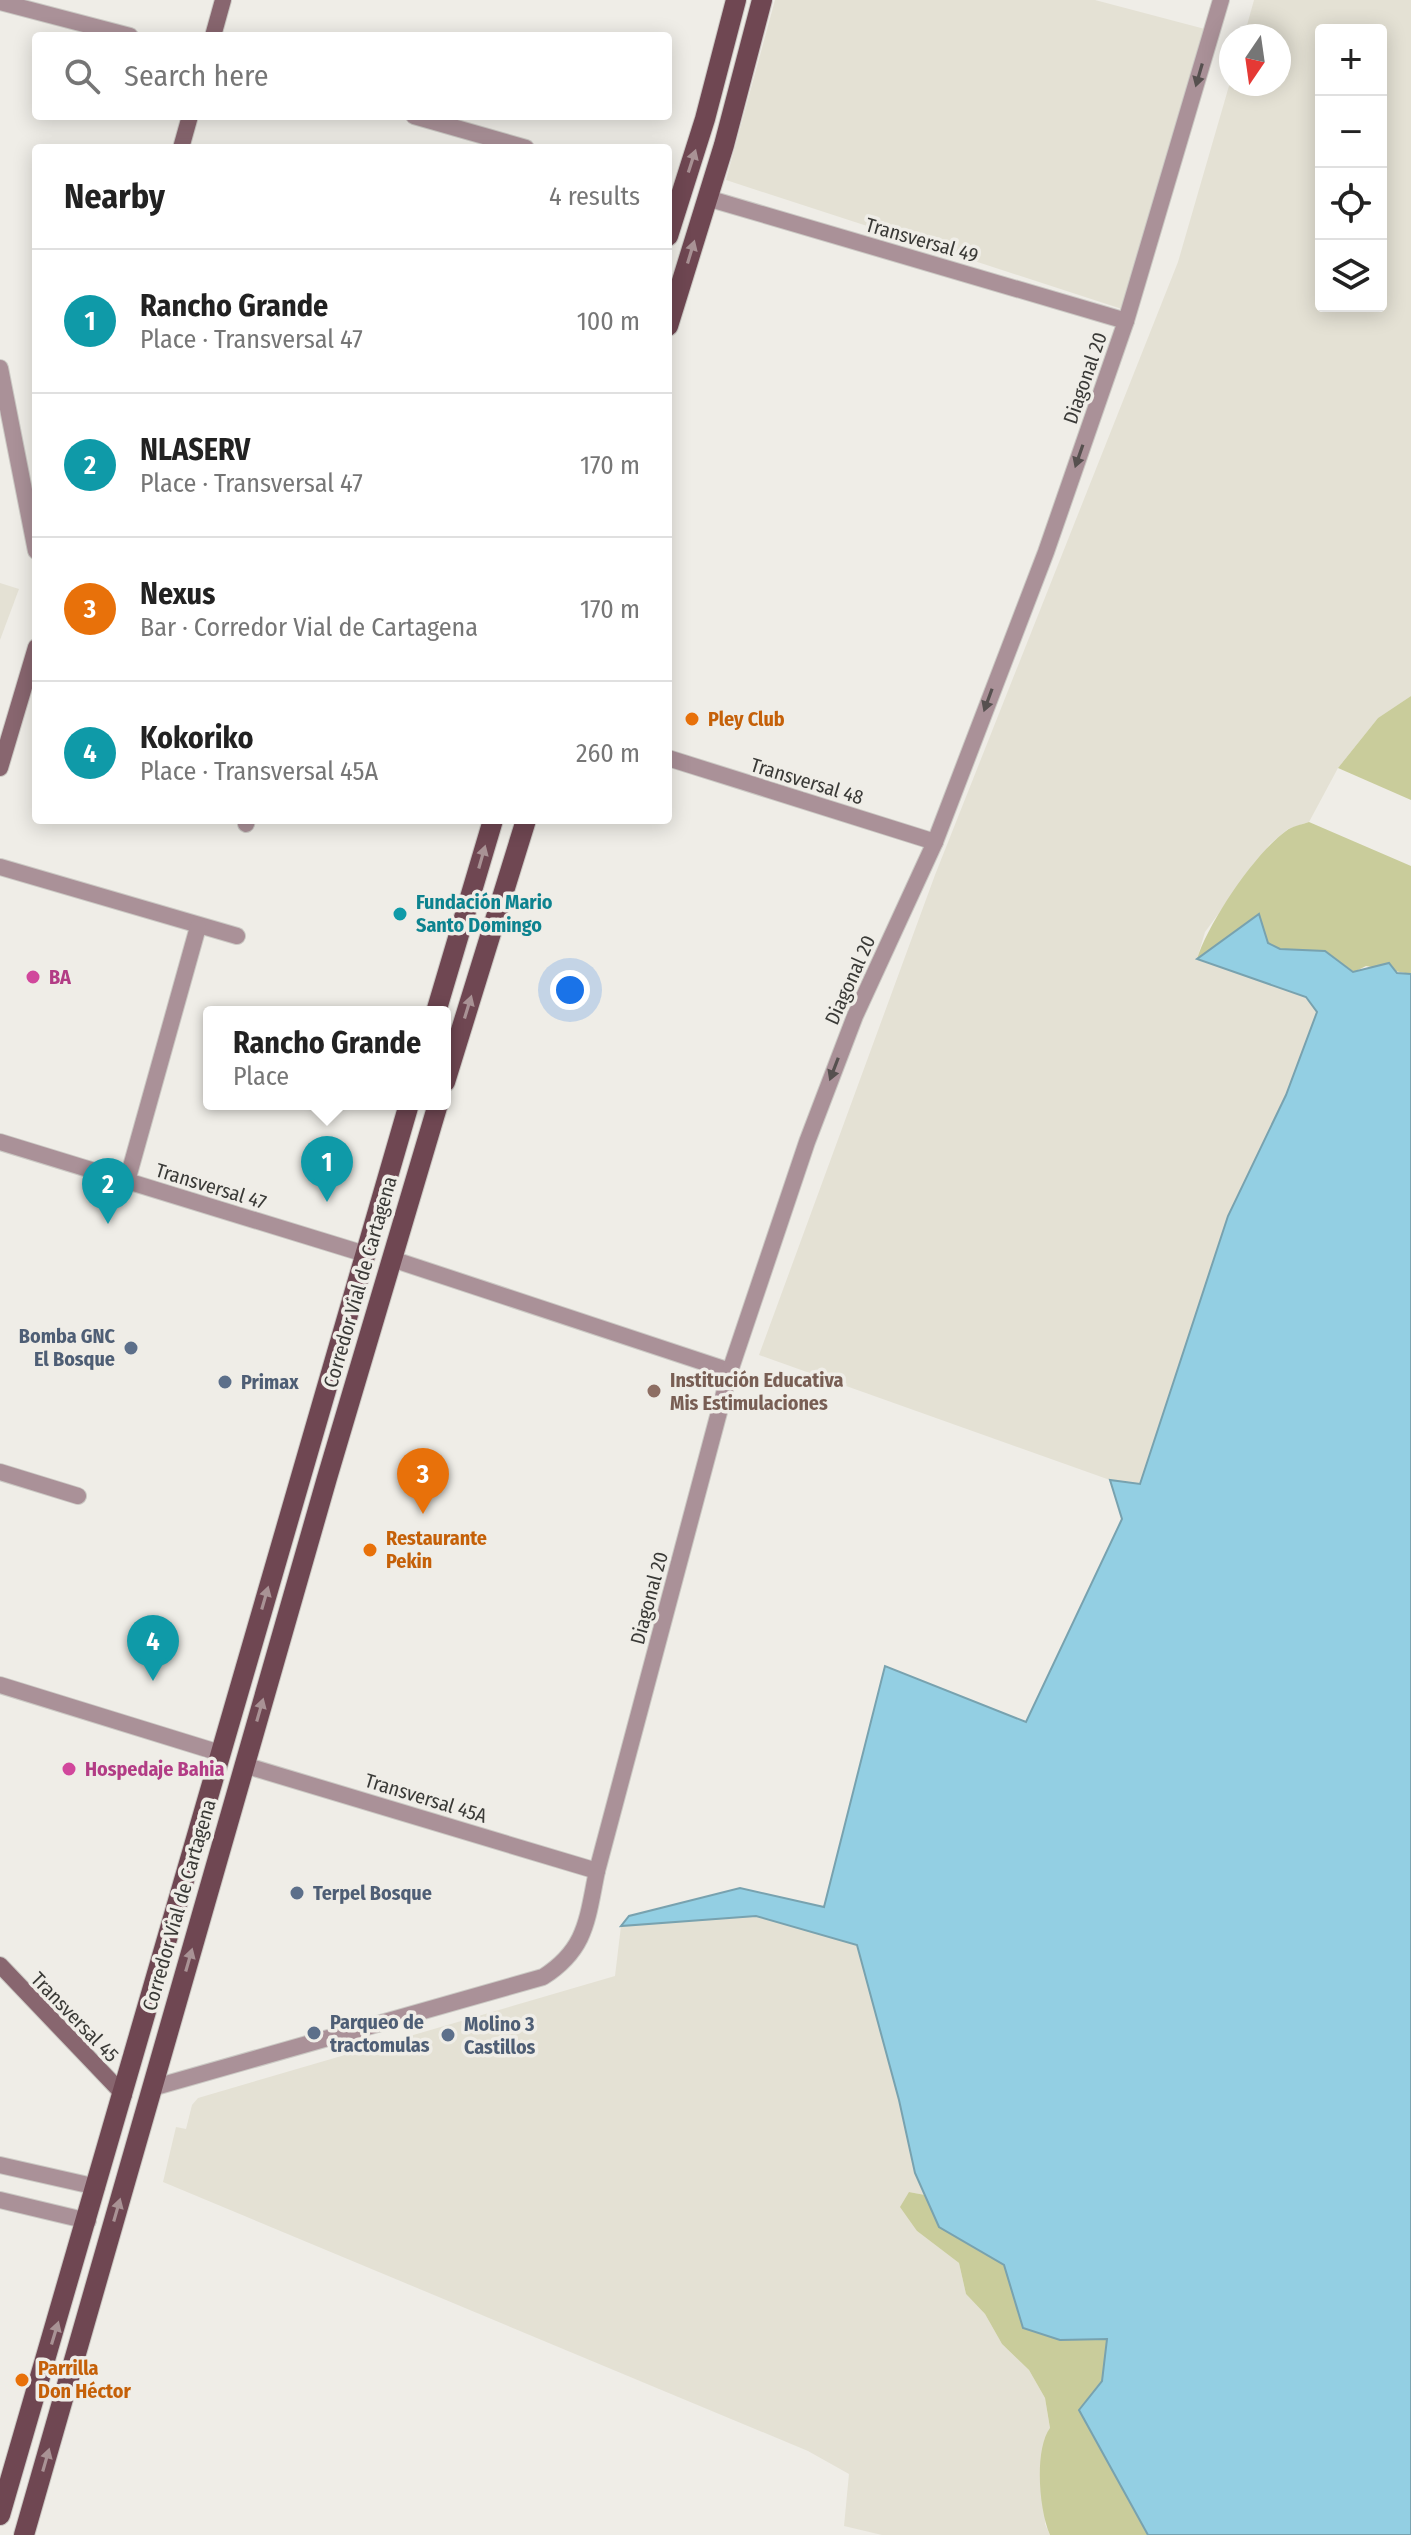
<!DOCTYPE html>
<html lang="en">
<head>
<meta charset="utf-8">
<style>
  :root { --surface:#fff; --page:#f2f2f2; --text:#222; --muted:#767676; --line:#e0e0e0; --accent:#1f5d74 }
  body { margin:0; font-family:"Fira Sans Condensed",sans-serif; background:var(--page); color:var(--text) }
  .controls { position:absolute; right:24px; top:24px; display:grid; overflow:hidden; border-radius:8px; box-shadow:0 4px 20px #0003 }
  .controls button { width:72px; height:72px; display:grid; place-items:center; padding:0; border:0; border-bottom:2px solid var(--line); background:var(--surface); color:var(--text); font:40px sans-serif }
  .compass { position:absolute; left:1219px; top:24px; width:72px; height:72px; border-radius:50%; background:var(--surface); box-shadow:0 4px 20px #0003; rotate:193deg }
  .you { position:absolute; left:570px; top:990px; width:28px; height:28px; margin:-20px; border:6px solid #fff; border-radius:50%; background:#1a73e8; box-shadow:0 0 0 12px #1a73e833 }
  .badge { display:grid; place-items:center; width:52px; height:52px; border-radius:50%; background:var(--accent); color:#fff; font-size:26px; font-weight:700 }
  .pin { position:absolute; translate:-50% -66px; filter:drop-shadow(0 2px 4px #0008) }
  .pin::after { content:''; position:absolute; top:42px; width:28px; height:24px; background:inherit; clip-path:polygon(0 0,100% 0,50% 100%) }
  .popup { position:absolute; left:203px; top:1006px; width:248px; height:104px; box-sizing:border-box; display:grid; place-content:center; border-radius:8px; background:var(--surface); filter:drop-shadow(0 2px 6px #0005); font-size:26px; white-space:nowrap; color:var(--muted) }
  .popup b { font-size:30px; color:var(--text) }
  .popup::after { content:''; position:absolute; left:50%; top:100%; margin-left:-16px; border:16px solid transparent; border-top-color:var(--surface) }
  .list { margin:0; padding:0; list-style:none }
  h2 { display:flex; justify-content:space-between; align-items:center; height:104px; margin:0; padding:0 32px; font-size:34px }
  h2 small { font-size:26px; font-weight:400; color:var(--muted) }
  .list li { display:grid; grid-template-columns:52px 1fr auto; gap:24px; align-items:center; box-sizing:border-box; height:144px; padding:0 32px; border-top:2px solid var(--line) }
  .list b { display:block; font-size:30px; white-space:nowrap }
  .list p { margin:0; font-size:26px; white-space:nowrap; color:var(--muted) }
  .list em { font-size:26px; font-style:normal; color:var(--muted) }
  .icon { flex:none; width:44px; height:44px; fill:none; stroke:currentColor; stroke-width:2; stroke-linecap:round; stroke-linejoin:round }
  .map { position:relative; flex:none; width:1411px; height:2535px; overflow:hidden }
  .search { position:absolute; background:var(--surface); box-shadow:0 4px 20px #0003; left:32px; top:32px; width:640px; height:88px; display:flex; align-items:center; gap:20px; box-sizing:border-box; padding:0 28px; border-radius:8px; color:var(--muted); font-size:30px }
  .panel { position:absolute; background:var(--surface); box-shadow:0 4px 20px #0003; left:32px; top:144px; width:640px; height:680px; border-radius:8px }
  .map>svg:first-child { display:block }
  .built { fill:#e4e1d4; fill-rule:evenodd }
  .green { fill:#c9cc9b }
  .water { fill:#93cfe3; stroke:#78a2af; stroke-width:2 }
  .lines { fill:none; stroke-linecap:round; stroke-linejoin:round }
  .street-casing { stroke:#cbc9c4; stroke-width:18 }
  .secondary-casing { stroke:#cbc9c4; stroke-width:18 }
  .primary-casing { stroke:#cbc9c4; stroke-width:22 }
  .street { stroke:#aa9198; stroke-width:16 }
  .secondary { stroke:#88666f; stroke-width:16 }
  .primary { stroke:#6f4752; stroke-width:20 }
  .oneway { fill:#56504f }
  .oneway2 { fill:#a99295 }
  .food-dot { fill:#e8710a; stroke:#efede7; stroke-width:3 }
  .culture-dot { fill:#0f9aa8; stroke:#efede7; stroke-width:3 }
  .hotel-dot { fill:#d1479c; stroke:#efede7; stroke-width:3 }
  .service-dot { fill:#5c6f8a; stroke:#efede7; stroke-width:3 }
  .education-dot { fill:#8d6e63; stroke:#efede7; stroke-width:3 }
  .labels { text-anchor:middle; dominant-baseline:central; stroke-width:7; stroke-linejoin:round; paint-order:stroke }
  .street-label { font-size:20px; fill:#3a3a37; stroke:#efede7 }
  .food-label { font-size:20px; font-weight:bold; fill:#c56008; stroke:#efede7; text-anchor:start }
  .culture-label { font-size:20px; font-weight:bold; fill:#0d838f; stroke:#efede7; text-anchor:start }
  .hotel-label { font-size:20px; font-weight:bold; fill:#b23c85; stroke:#efede7; text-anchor:start }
  .service-label { font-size:20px; font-weight:bold; fill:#4e5e75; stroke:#efede7; text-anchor:start }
  .education-label { font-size:20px; font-weight:bold; fill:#785e54; stroke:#efede7; text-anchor:start }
</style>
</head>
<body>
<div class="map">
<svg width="1411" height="2535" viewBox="0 0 1411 2535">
  <rect width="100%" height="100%" fill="#efede7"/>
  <g class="built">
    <path d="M775,0H1095L1220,33L1181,139L1125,310L726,180Z"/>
    <path d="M1254,0H1411V696L1378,718L1338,768L1309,822L1288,829L1270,844L1205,932L1197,959L1306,997L1318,1012L1286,1095L1228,1216L1140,1484L1110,1480L759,1355L935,875L1178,262L1231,79V84H1279V36H1244ZM1321,30H1381V306H1321Z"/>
    <path d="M0,583L19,589L0,640Z"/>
    <path d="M756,1916L857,1945L899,2100L915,2173L925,2195L909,2192L917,2231L959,2263L966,2294L985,2314L1002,2344L1029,2370L1045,2398L1050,2428L1045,2524L1050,2535H882L844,2526L849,2474L808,2451L163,2182L176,2127L186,2129L192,2105L198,2098L615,1976L621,1926Z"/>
  </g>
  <g class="green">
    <path d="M1411,696V800L1338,768L1378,718Z"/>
    <path d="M1309,822L1411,866V974L1366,966L1354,972L1325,951L1280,949L1268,943L1259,914L1197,959C1208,923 1255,853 1286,831C1292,826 1301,825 1309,822Z"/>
    <path d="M909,2192L925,2195L939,2227L1004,2265L1023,2328L1060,2340L1107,2338L1102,2381L1148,2535H1050C1039,2510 1034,2450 1050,2428L1045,2398L1029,2370L1002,2344L985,2314L966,2294L959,2263L917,2231L900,2207Z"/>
  </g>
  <path class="water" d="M1259,914L1268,943L1280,949L1325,951L1353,972L1389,963L1397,973L1411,974V2535H1148L1079,2410L1102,2381L1107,2339L1060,2340L1023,2328L1004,2265L939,2227L915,2173L899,2100L857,1945L756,1916L621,1926L629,1916L740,1888L824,1907L885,1666L1026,1722L1122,1519L1110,1480L1140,1484L1228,1216L1286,1095L1317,1012L1306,997L1197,959Z"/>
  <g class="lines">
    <g class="street-casing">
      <g id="street">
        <path d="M0,2L130,36"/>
        <path d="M414,116L526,148"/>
        <path d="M707,198L1126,321"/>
        <path d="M0,368L36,551"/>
        <path d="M668,758L935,842"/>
        <path d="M246,824L247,820"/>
        <path d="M0,867L237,936"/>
        <path d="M0,1142L365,1254"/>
        <path d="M127,1181L198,927"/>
        <path d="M392,1259L730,1371"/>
        <path d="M0,1472L78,1496"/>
        <path d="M0,1685L220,1753"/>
        <path d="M244,1765L597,1871"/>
        <path d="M152,2088L543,1977C587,1949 587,1919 597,1871L730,1371L807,1142L855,1016L935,842L1046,552L1126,321L1221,0"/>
        <path d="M0,2165L97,2187"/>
        <path d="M0,2200L88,2221"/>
      </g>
    </g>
    <g class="secondary-casing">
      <g id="secondary">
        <path d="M213,36L223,0"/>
        <path d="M181,148L190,116"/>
        <path d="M0,768L36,647"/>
        <path d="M0,1965L124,2095"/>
      </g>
    </g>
    <g class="primary-casing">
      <g id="primary">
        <path d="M668,236L705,119L736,0"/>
        <path d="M668,326L724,145L762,0"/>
        <path d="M436,1012L493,820"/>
        <path d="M445,1082L526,820"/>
        <path d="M0,2515L409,1104"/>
        <path d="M24,2535L327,1478L438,1104"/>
      </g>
    </g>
    <use href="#street" class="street"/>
    <use href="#secondary" class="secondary"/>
    <use href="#primary" class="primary"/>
  </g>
  <defs><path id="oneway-solid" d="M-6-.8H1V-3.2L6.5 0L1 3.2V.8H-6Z" transform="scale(2)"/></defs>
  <g class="oneway">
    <use href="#oneway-solid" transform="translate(1199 75) rotate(106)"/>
    <use href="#oneway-solid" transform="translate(1079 456) rotate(109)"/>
    <use href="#oneway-solid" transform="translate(988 700) rotate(110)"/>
    <use href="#oneway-solid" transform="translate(834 1069) rotate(111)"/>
  </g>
  <g class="oneway2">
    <use href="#oneway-solid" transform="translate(692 161) rotate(-72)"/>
    <use href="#oneway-solid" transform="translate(691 252) rotate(-73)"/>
    <use href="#oneway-solid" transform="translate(482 857) rotate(-74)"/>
    <use href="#oneway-solid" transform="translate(468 1007) rotate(-73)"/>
    <use href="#oneway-solid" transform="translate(265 1598) rotate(-74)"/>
    <use href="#oneway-solid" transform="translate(260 1710) rotate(-74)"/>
    <use href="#oneway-solid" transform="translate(189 1960) rotate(-74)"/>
    <use href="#oneway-solid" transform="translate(117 2210) rotate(-74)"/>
    <use href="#oneway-solid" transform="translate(55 2333) rotate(-73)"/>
    <use href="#oneway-solid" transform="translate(46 2460) rotate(-74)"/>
  </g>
  <g class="food-dot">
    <circle cx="692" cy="719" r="8"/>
    <circle cx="370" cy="1550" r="8"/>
    <circle cx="22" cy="2380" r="8"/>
  </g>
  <circle class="culture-dot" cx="400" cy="914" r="8"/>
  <g class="hotel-dot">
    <circle cx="33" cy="977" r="8"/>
    <circle cx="69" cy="1769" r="8"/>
  </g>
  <g class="service-dot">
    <circle cx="131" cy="1348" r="8"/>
    <circle cx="225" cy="1382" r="8"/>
    <circle cx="297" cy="1893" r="8"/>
    <circle cx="314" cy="2033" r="8"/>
    <circle cx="448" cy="2035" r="8"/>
  </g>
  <circle class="education-dot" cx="654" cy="1391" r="8"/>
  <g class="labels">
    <g class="street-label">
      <text transform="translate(922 240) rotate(16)">Transversal 49</text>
      <text transform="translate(1085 378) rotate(-71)">Diagonal 20</text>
      <text transform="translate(807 781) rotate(17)">Transversal 48</text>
      <text transform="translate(850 980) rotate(-66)">Diagonal 20</text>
      <text transform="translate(211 1186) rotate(17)">Transversal 47</text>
      <text transform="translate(360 1282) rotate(-74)">Corredor Vial de Cartagena</text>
      <text transform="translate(649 1598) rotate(-75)">Diagonal 20</text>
      <text transform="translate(426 1798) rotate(17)">Transversal 45A</text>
      <text transform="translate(179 1905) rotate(-74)">Corredor Vial de Cartagena</text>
      <text transform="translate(75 2017) rotate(46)">Transversal 45</text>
    </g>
    <g class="food-label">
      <text x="708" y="719">Pley Club</text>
      <text x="386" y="1538">Restaurante<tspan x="386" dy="23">Pekin</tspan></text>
      <text x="38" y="2368">Parrilla<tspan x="38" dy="23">Don Héctor</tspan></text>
    </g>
    <g class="culture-label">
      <text x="416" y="902">Fundación Mario<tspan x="416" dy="23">Santo Domingo</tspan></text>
    </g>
    <g class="hotel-label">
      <text x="49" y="977">BA</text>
      <text x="85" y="1769">Hospedaje Bahia</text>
    </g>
    <g class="service-label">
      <text x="115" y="1336" text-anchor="end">Bomba GNC<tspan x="115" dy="23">El Bosque</tspan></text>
      <text x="241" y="1382">Primax</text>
      <text x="313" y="1893">Terpel Bosque</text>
      <text x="330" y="2022">Parqueo de<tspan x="330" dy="23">tractomulas</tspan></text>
      <text x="464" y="2024">Molino 3<tspan x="464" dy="23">Castillos</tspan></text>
    </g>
    <g class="education-label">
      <text x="670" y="1380">Institución Educativa<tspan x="670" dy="23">Mis Estimulaciones</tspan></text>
    </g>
  </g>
</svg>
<div class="controls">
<button>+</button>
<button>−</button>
<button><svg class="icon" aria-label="locate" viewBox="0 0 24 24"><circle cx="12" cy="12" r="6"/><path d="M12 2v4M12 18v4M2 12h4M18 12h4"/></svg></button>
<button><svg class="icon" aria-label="layers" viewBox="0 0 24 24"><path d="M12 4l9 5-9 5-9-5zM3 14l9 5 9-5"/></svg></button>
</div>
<svg class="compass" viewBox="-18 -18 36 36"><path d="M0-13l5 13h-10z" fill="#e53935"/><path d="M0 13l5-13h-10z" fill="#767676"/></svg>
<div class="you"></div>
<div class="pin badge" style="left:327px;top:1202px;background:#0f9aa8">1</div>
<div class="popup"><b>Rancho Grande</b>Place</div>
<div class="pin badge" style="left:108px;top:1224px;background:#0f9aa8">2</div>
<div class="pin badge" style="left:423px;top:1514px;background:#e8710a">3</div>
<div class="pin badge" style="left:153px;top:1681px;background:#0f9aa8">4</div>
<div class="search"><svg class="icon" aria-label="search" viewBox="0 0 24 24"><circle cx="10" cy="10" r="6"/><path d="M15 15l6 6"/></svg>Search here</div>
<section class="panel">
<h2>Nearby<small>4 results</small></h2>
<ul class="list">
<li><span class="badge" style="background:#0f9aa8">1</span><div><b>Rancho Grande</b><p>Place · Transversal 47</p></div><em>100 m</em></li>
<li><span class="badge" style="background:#0f9aa8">2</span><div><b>NLASERV</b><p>Place · Transversal 47</p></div><em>170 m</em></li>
<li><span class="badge" style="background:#e8710a">3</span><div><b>Nexus</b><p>Bar · Corredor Vial de Cartagena</p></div><em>170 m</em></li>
<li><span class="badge" style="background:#0f9aa8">4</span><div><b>Kokoriko</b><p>Place · Transversal 45A</p></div><em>260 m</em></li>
</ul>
</section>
</div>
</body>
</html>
